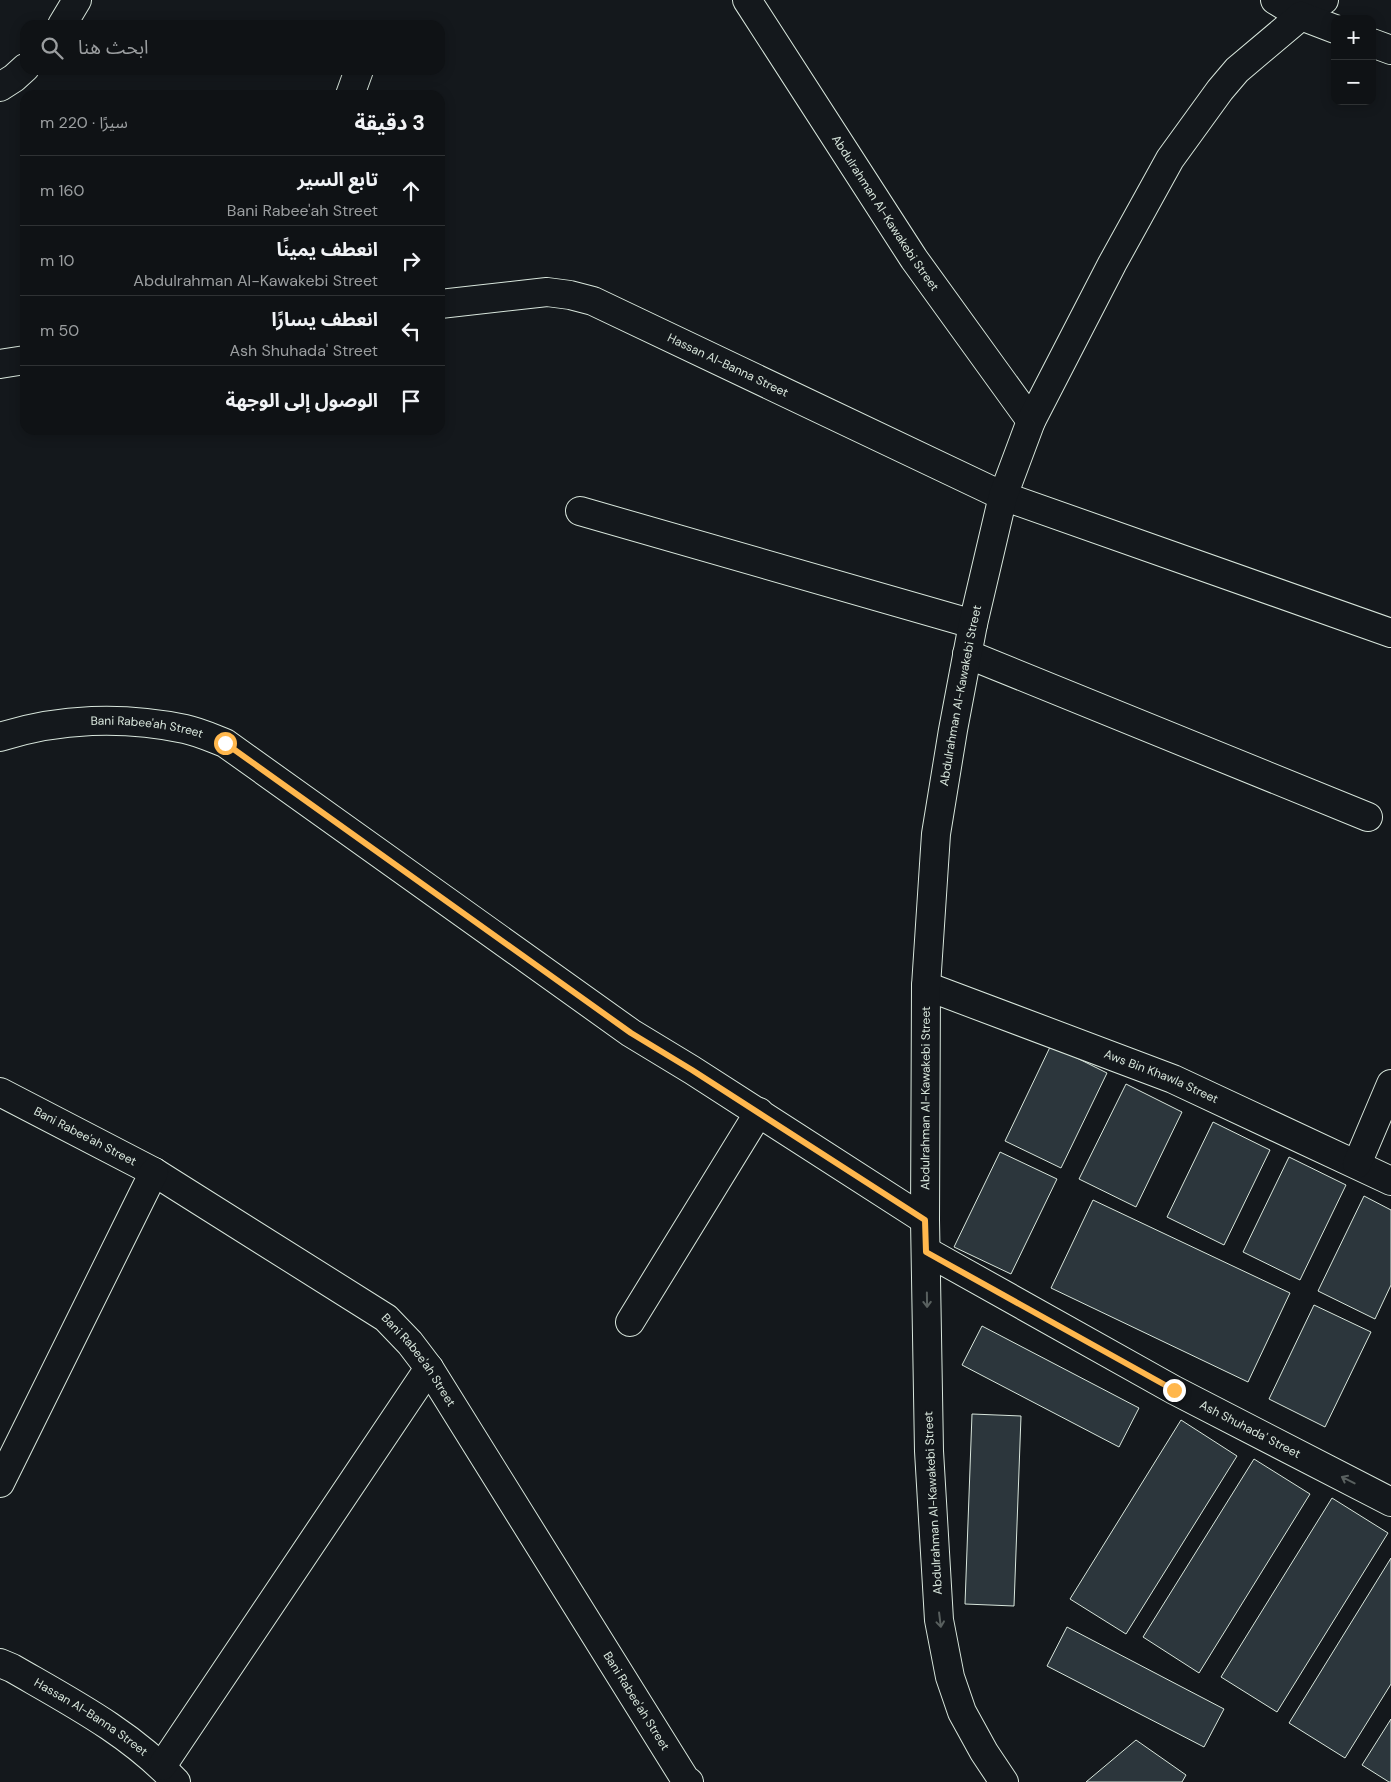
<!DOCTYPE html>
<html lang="ar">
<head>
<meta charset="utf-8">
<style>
  :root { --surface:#0f1215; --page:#1d2022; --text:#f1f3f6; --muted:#9b9ea0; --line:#2f3234 }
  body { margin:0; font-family:"DM Sans","Noto Sans Arabic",sans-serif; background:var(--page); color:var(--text); direction:rtl }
  .controls { position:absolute; right:15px; top:15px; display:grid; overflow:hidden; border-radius:10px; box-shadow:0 2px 12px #0003 }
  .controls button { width:45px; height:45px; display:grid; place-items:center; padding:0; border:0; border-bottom:1px solid var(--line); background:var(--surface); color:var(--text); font:25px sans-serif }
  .stop { position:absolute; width:15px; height:15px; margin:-11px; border:4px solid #ffb74d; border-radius:50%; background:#fff }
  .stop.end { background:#ffb74d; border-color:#fff; box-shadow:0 1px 5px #0008 }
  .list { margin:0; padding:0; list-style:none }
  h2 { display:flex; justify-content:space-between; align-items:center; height:65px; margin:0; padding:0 20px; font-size:21px }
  h2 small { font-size:16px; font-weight:400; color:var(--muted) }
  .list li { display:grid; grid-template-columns:32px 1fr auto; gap:15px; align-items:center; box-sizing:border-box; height:70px; padding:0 20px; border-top:1px solid var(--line) }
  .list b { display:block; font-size:19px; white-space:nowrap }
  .list p { margin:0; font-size:16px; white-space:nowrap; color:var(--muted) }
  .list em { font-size:16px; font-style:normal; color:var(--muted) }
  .icon { flex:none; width:28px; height:28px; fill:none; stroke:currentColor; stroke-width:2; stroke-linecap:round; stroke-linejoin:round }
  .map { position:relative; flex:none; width:1391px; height:1782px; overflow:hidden; direction:ltr }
  .search { position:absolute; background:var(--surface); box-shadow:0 2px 12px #0003; left:20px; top:20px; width:425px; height:55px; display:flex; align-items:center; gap:12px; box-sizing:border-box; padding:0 18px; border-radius:15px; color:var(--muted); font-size:19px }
  .panel { position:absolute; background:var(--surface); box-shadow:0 2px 12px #0003; left:20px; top:90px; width:425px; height:345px; border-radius:15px; direction:rtl }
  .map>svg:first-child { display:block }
  .building { fill:#2c363c; stroke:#d8e6dc }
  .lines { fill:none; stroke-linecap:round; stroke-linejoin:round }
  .street-casing { stroke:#d8e6dc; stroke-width:30 }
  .secondary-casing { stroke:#d8e6dc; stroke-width:30 }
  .street { stroke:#14181c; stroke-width:28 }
  .secondary { stroke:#14181c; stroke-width:28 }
  .oneway { stroke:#59605f }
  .route { stroke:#ffb74d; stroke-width:6 }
  .labels { text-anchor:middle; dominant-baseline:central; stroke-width:4; stroke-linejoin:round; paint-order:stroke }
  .street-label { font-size:12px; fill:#d8e6dc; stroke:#14181c }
</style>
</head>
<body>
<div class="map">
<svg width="1391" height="1782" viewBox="0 0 1391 1782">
  <rect width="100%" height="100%" fill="#14181c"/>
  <g class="building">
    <path d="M1051,1045L1107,1073L1061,1168L1005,1141Z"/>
    <path d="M1126,1084L1182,1112L1136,1207L1079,1179Z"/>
    <path d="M1213,1122L1270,1150L1224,1245L1167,1217Z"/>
    <path d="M1000,1152L1057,1179L1011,1274L954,1247Z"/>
    <path d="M1289,1157L1346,1185L1300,1280L1243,1252Z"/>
    <path d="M1364,1196L1391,1210V1285L1375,1319L1318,1291Z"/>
    <path d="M1093,1200L1290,1293L1248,1382L1051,1288Z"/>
    <path d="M1314,1305L1371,1332L1325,1427L1269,1399Z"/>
    <path d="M982,1326L1139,1408L1119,1447L962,1365Z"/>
    <path d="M972,1414L1021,1416L1014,1606L965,1604Z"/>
    <path d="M1181,1420L1237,1456L1126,1634L1070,1599Z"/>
    <path d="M1254,1459L1310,1494L1199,1673L1143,1637Z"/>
    <path d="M1332,1498L1388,1533L1277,1712L1221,1677Z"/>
    <path d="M1391,1558V1684L1345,1758L1289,1723Z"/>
    <path d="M1067,1627L1224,1709L1204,1747L1047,1666Z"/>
    <path d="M1391,1719V1782H1389L1362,1765Z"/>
    <path d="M1136,1740L1186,1775L1182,1782H1086Z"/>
  </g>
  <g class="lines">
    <g class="street-casing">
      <g id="street">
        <path id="s1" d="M747,0L914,259L1031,421"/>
        <path d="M1275,0L1301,16L1324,0"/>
        <path d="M62,25L77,0"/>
        <path d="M0,87L14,78L25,68"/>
        <path d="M350,95L359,70"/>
        <path id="s2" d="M440,304L547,292L570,295L593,301L1003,496L1391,633"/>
        <path d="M0,364L25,360"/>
        <path d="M580,511L973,624"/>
        <path d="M967,654L1368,817"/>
        <path id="s3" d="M0,737C59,718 124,716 185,729C199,732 212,738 225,743L631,1033L692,1070L925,1220"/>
        <path id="s4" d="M926,986L1173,1079L1391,1181"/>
        <path id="s5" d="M0,1092L154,1172L386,1318L410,1343L429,1368L685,1779L689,1782"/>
        <path d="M1357,1164L1391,1084"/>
        <path id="s6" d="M926,1251L1174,1390L1391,1502"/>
        <path d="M630,1322L759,1112"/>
        <path d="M0,1483L154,1172"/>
        <path id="s7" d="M0,1663L12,1668C69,1701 131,1733 176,1782"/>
        <path d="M162,1766L429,1368"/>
      </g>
    </g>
    <g class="secondary-casing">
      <g id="secondary">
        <path d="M1372,43L1391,50"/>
        <path id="s8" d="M1004,1782L984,1752L962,1712L950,1677L939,1620L929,1451L925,1220L926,986L936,834L953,730L973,624L1003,496L1031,421L1112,264L1170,159L1220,90L1237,70L1301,16L1335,29"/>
      </g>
    </g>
    <use href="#street" class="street"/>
    <use href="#secondary" class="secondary"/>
  </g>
  <defs><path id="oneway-shaft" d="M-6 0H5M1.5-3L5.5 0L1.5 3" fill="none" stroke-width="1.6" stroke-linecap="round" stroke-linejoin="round" transform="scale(1.25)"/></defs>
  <g class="oneway">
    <use href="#oneway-shaft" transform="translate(927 1300) rotate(89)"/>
    <use href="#oneway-shaft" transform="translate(1348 1480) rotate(-153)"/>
    <use href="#oneway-shaft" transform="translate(940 1620) rotate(83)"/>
  </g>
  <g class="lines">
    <path class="route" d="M225,743L631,1033L692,1070L925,1220L926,1252L1174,1390"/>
  </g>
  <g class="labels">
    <g class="street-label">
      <text stroke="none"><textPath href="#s1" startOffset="254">Abdulrahman Al-Kawakebi Street</textPath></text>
      <text stroke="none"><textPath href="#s2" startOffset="304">Hassan Al-Banna Street</textPath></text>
      <text stroke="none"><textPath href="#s8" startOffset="1104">Abdulrahman Al-Kawakebi Street</textPath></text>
      <text stroke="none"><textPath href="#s3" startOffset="149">Bani Rabee'ah Street</textPath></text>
      <text stroke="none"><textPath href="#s4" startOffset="252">Aws Bin Khawla Street</textPath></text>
      <text stroke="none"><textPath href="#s8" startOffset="699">Abdulrahman Al-Kawakebi Street</textPath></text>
      <text stroke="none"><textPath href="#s5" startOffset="96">Bani Rabee'ah Street</textPath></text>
      <text stroke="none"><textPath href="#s5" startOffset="501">Bani Rabee'ah Street</textPath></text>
      <text stroke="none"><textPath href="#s6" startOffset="370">Ash Shuhada' Street</textPath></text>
      <text transform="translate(933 1503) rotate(-93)">Abdulrahman Al-Kawakebi Street</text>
      <text stroke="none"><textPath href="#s5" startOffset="906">Bani Rabee'ah Street</textPath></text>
      <text stroke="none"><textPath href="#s7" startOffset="106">Hassan Al-Banna Street</textPath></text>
    </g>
  </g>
</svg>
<div class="controls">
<button>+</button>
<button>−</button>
</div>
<div class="stop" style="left:225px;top:743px"></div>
<div class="stop end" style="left:1174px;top:1390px"></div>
<div class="search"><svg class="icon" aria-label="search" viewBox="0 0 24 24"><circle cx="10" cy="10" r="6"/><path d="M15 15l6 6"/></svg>ابحث هنا</div>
<section class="panel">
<h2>3 دقيقة<small>سيرًا · 220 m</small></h2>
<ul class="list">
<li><svg class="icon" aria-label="ahead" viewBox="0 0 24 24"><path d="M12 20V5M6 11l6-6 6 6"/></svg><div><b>تابع السير</b><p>Bani Rabee'ah Street</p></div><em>160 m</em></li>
<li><svg class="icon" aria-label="right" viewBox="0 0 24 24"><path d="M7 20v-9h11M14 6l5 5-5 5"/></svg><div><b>انعطف يمينًا</b><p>Abdulrahman Al-Kawakebi Street</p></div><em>10 m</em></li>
<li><svg class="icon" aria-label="left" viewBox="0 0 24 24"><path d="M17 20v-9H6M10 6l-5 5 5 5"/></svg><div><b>انعطف يسارًا</b><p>Ash Shuhada' Street</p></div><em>50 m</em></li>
<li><svg class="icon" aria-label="arrive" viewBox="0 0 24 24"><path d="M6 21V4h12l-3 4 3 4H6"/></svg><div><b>الوصول إلى الوجهة</b></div></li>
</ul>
</section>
</div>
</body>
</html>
